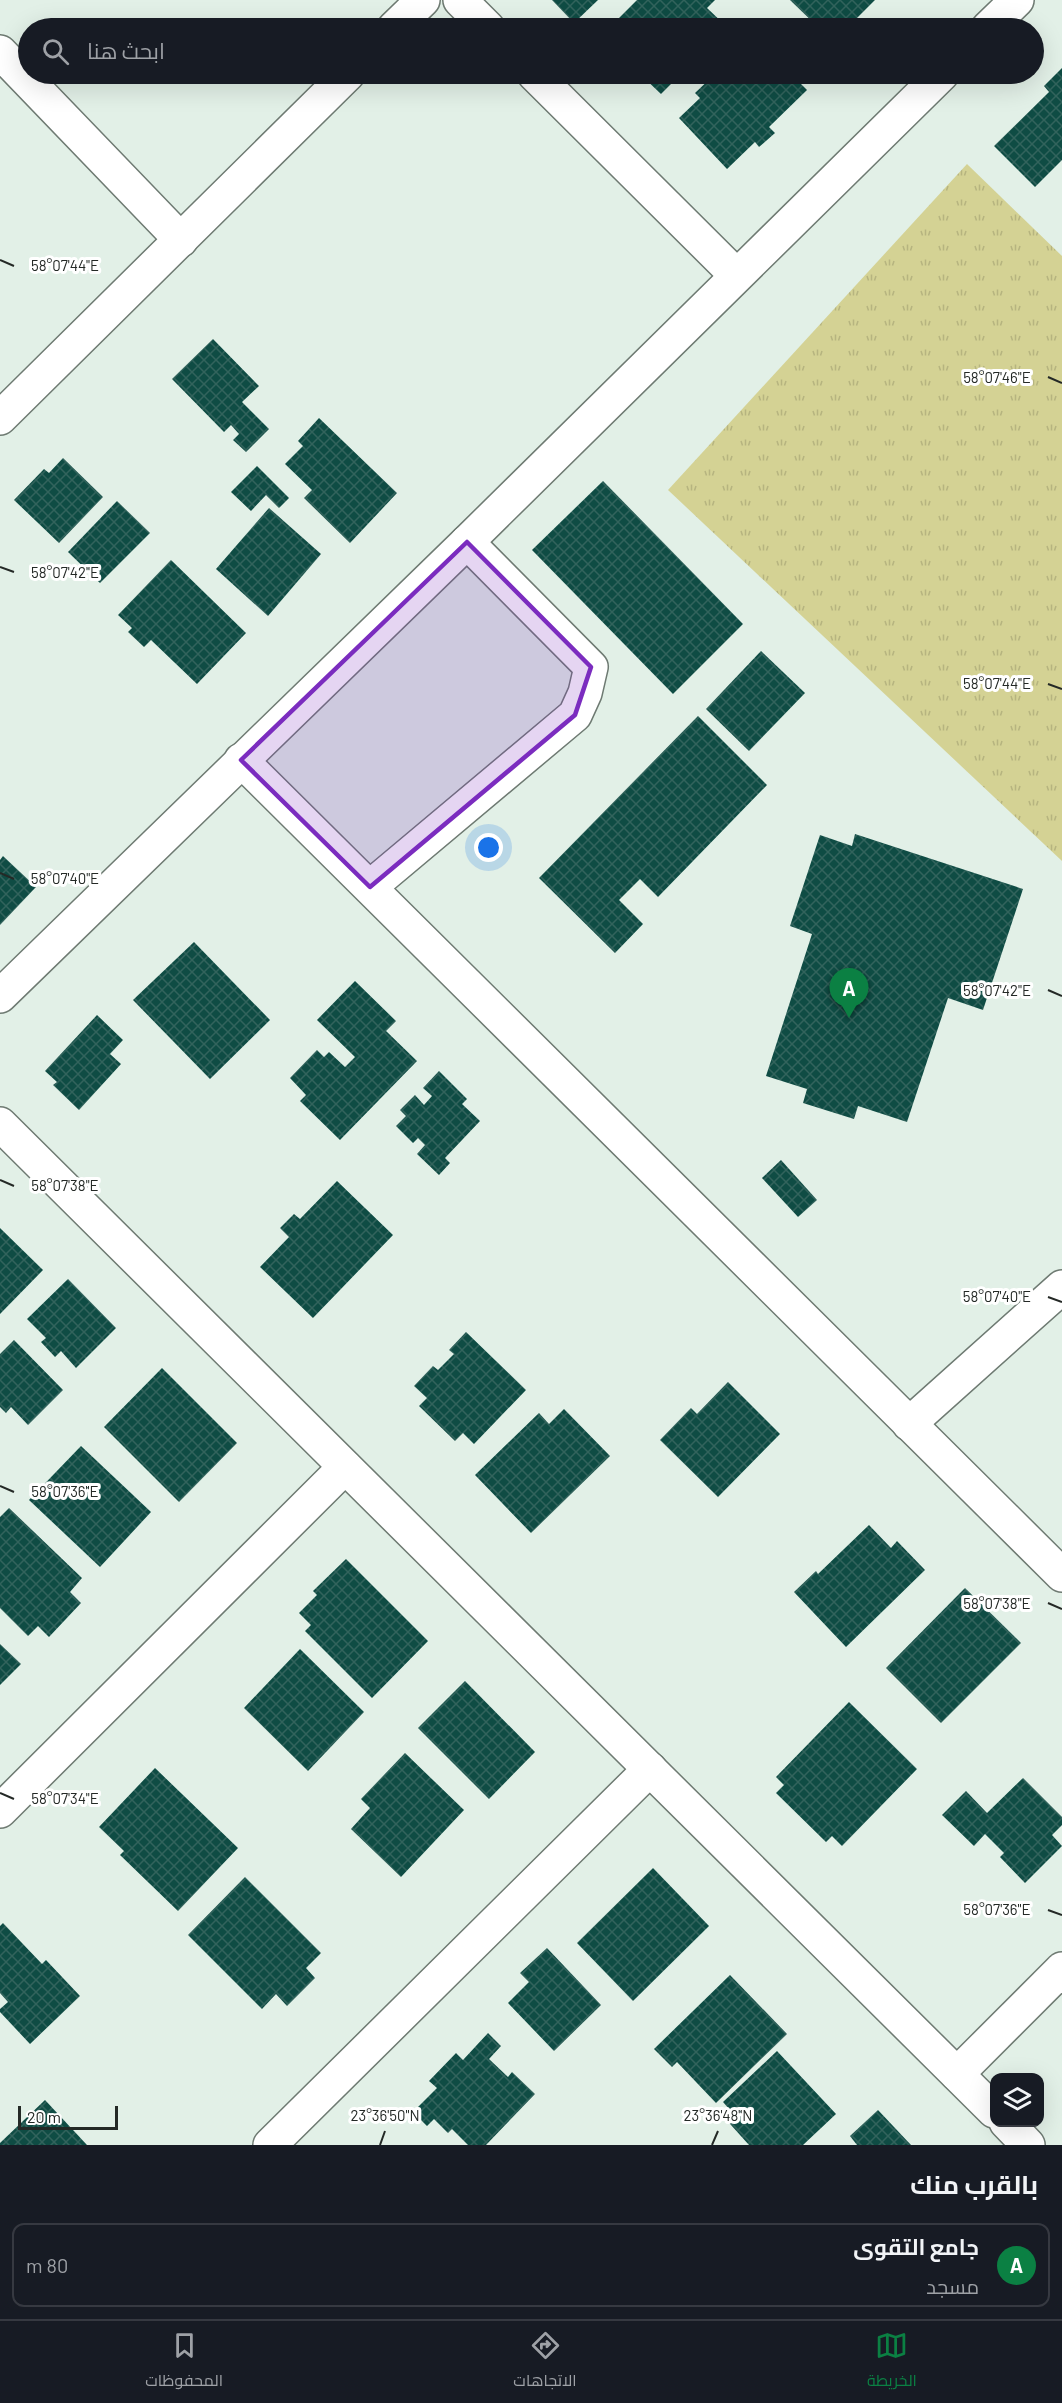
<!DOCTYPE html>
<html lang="ar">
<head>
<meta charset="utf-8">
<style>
  :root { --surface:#171b24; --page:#242831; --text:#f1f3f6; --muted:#9ea1a6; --line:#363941; --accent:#0b8043 }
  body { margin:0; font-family:Barlow,Cairo,sans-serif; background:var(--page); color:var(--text); direction:rtl }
  .controls { position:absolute; right:18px; bottom:18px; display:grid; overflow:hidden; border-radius:12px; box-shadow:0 6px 24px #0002 }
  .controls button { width:54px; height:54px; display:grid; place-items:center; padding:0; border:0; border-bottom:2px solid var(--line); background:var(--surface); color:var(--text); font:30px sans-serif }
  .scale { position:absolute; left:18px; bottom:15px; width:100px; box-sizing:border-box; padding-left:6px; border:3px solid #242926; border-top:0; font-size:16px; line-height:21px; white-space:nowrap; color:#242926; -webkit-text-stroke:4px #fff; paint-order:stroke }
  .you { position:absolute; left:489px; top:848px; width:21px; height:21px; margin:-15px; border:4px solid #fff; border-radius:50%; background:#1a73e8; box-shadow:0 0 0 9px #1a73e833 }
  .badge { display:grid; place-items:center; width:39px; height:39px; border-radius:50%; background:var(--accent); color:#fff; font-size:20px; font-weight:700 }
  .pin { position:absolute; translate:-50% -50px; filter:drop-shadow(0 2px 3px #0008) }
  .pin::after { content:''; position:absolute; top:32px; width:21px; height:18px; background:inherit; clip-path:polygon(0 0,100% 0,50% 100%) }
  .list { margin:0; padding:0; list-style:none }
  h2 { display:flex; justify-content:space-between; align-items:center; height:78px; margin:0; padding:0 24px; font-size:26px }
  h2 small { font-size:20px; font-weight:400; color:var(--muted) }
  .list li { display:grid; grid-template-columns:39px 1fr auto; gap:18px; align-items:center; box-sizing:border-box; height:84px; margin:0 12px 12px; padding:0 12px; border:2px solid var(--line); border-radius:12px }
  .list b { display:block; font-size:22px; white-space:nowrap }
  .list p { margin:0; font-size:20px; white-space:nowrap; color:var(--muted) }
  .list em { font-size:20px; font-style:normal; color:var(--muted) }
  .icon { flex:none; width:33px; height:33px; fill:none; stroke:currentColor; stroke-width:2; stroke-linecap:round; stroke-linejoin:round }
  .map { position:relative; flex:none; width:1062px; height:2145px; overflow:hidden; direction:ltr }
  .search { position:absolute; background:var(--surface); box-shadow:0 6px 24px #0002; left:18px; right:18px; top:18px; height:66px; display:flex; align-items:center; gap:15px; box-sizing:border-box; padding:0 21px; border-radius:33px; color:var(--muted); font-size:22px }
  .sheet { height:174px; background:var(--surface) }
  nav { display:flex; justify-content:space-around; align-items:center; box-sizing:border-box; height:84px; border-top:2px solid var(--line); background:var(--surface); font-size:16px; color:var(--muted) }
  nav a { display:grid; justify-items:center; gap:3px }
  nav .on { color:var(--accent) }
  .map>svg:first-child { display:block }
  .park { fill:url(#park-tufts) }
  .building { fill:url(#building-cross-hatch) }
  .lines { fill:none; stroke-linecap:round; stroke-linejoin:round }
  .minor-casing { stroke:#6e7a72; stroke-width:36 }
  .minor { stroke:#fff; stroke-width:33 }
  .marked { fill:#7b2cbf; fill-opacity:0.2; stroke:#7b2cbf; stroke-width:4.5; stroke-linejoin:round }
  .ticks { fill:none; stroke:#242926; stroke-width:2 }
  .ticks-label { font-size:15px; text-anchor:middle; fill:#242926; stroke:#fff; stroke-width:6; stroke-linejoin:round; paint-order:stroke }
</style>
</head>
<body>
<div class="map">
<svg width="1062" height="2145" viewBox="0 0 1062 2145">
  <defs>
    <pattern id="park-tufts" width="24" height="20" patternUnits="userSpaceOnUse" patternTransform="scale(1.5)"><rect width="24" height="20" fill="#d4d294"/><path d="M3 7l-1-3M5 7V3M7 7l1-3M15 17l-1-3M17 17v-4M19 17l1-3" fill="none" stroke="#b6b47f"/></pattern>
    <pattern id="building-cross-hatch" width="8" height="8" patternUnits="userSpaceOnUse" patternTransform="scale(1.5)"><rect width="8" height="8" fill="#0f4c44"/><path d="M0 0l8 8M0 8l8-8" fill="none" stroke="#32635c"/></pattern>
  </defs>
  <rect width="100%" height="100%" fill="#e2f0e7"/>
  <path class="park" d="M967,164L1062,256V861L668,490Z"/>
  <g class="building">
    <path d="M552,0H598L574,23Z"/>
    <path d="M637,0H715L707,8L726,26L724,28H609Z"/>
    <path d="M790,0H875L847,28H819Z"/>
    <path d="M1062,68V160L1035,187L994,146L1049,92L1044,86Z"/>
    <path d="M640,74H681L661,94Z"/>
    <path d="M715,74H791L807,90L769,127L775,133L759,147L755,142L727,169L679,118L700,98L695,93Z"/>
    <path d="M213,339L259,386L242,402L269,429L246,452L233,440L239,434L231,425L224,432L172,379Z"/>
    <path d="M319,418L397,493L350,543L304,498L312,490L285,464L303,446L298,441Z"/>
    <path d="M63,458L103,497L59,543L14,500L44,469L49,473Z"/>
    <path d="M257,466L289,498L279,508L266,495L251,511L231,492Z"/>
    <path d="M603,481L743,624L673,694L532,550Z"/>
    <path d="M117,501L150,533L100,583L68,552Z"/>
    <path d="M269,508L321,554L268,616L216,569Z"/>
    <path d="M171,560L246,633L197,684L151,640L144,647L128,632L132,628L118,615Z"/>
    <path d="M761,651L805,693L749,751L706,709Z"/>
    <path d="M698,716L767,785L658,897L640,879L619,900L643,924L615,953L539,878Z"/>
    <path d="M855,834L1023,889L983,1010L948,998L907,1122L858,1106L854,1119L803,1103L807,1089L766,1076L812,934L790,926L820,835L852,846Z"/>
    <path d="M3,856L36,887L0,925V860Z"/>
    <path d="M194,942L270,1020L210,1079L133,1000Z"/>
    <path d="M355,981L396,1021L386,1031L417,1061L340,1140L300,1101L306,1095L290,1078L317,1050L324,1057L329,1052L345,1067L355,1057L317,1020Z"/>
    <path d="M97,1015L123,1040L110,1054L121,1064L79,1110L53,1085L57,1082L45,1071Z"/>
    <path d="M439,1071L467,1099L462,1104L480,1121L445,1158L450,1163L439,1175L417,1154L425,1145L418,1138L413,1143L396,1126L406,1116L400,1110L415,1095L424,1105L432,1096L423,1088Z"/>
    <path d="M781,1160L817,1200L798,1217L762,1178Z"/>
    <path d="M337,1181L393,1235L313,1318L260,1267L289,1237L280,1228L294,1214L300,1219Z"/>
    <path d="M0,1228L43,1270L0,1314Z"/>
    <path d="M68,1279L116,1328L76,1368L61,1351L55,1357L41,1342L46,1338L27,1319Z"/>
    <path d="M466,1332L526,1390L474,1444L463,1433L455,1441L419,1406L427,1398L414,1386L433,1366L438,1370L454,1354L449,1350Z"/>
    <path d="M14,1340L63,1390L28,1425L11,1407L6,1413L0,1407V1354Z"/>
    <path d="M162,1368L237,1443L179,1502L104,1427Z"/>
    <path d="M728,1382L780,1434L718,1497L660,1440L691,1408L697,1414Z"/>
    <path d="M564,1409L610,1456L531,1533L475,1475L539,1413L549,1424Z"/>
    <path d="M81,1446L151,1512L100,1567L29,1500Z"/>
    <path d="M9,1508L82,1578L70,1592L81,1603L49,1637L38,1626L28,1636L0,1608V1517Z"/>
    <path d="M869,1525L891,1548L897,1541L925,1570L846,1647L794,1592L816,1571L818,1574Z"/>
    <path d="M346,1559L428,1641L372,1698L305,1631L311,1625L299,1613L317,1595L313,1591Z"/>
    <path d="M965,1588L1021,1643L941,1723L886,1668Z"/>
    <path d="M0,1644L21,1664L0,1685Z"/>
    <path d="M300,1649L364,1712L308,1771L244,1708Z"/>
    <path d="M465,1681L535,1752L489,1799L418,1728Z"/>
    <path d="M849,1702L917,1769L842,1846L832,1836L826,1842L776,1793L784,1785L776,1777Z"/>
    <path d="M405,1753L464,1810L401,1877L351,1829L370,1808L361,1799Z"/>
    <path d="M155,1768L238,1848L178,1911L120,1855L124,1851L99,1827Z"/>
    <path d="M1023,1778L1062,1817V1825L1052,1835L1062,1846L1025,1883L1000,1857L1004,1853L985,1834L974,1846L942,1815L966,1791L987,1813Z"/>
    <path d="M653,1868L709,1926L633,2001L577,1943Z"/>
    <path d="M245,1877L321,1953L306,1968L315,1978L287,2006L276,1994L262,2009L188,1935Z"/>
    <path d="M3,1923L42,1964L46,1960L80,1996L30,2044L0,2012V2009L8,2002L0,1993V1926Z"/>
    <path d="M547,1948L601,2005L554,2051L508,2003L529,1982L520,1973Z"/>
    <path d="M730,1975L787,2034L716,2103L677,2062L672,2067L654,2049Z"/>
    <path d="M488,2033L501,2046L489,2059L508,2077L512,2072L535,2094L486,2145H468L452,2129L448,2133L434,2119L427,2126L413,2112L437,2088L429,2081L456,2053L463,2060Z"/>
    <path d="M777,2051L836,2114L803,2145H749L722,2115L729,2109L723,2102Z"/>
    <path d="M45,2100L87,2145H0V2143Z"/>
    <path d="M878,2110L911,2145H857L850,2136Z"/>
  </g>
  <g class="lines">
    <g class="minor-casing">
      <g id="minor">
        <path d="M460,0L488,28"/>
        <path d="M394,28L423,0"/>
        <path d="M988,28L1017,0"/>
        <path d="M0,52L181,240"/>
        <path d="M534,74L736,275"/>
        <path d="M0,418L348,74"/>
        <path d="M241,760L1062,1575"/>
        <path d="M370,887L575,715L585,693L591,667L467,542"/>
        <path d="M0,996L467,542L942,74"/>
        <path d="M0,1124L994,2111"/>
        <path d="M909,1424L1062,1287"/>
        <path d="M0,1811L345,1467"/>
        <path d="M957,2074L1062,1969"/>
        <path d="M1006,2122L1028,2145"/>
        <path d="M270,2145L650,1769"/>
      </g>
    </g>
    <use href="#minor" class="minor"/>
  </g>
  <path class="marked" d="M467,542L591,667L575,715L370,887L241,760Z"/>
  <path class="ticks" d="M0,260L14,266M1048,377L1062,383M0,567L14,572M1048,684L1062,689M0,873L14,879M1048,990L1062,996M0,1180L14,1186M1048,1297L1062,1302M0,1486L14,1492M1048,1603L1062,1609M0,1793L14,1799M1048,1910L1062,1915M380,2145L385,2131M712,2145L718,2131"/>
  <g class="ticks-label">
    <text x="65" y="271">58°07'44"E</text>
    <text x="997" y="383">58°07'46"E</text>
    <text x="65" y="578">58°07'42"E</text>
    <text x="997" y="689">58°07'44"E</text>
    <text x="65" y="884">58°07'40"E</text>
    <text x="997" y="996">58°07'42"E</text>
    <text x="65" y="1191">58°07'38"E</text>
    <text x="997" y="1302">58°07'40"E</text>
    <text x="65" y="1497">58°07'36"E</text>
    <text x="997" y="1609">58°07'38"E</text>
    <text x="65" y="1804">58°07'34"E</text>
    <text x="997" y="1915">58°07'36"E</text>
    <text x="385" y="2121">23°36'50"N</text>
    <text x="718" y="2121">23°36'48"N</text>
  </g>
</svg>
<div class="controls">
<button><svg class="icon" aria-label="layers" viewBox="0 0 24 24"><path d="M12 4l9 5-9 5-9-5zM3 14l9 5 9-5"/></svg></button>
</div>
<div class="scale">20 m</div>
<div class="you"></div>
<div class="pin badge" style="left:849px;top:1018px">A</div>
<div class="search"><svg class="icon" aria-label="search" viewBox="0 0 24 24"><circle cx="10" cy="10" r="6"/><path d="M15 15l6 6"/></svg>ابحث هنا</div>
</div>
<section class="sheet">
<h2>بالقرب منك<small></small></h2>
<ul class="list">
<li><span class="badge">A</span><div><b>جامع التقوى</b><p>مسجد</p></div><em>80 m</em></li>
</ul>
</section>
<nav>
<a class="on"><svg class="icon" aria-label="map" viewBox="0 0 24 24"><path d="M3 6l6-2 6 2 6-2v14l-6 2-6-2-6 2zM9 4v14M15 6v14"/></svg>الخريطة</a>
<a><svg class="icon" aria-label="directions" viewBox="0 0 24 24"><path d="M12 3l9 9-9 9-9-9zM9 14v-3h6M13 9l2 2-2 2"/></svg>الاتجاهات</a>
<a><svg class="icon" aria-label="saved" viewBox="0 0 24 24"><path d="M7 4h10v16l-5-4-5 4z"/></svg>المحفوظات</a>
</nav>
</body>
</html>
